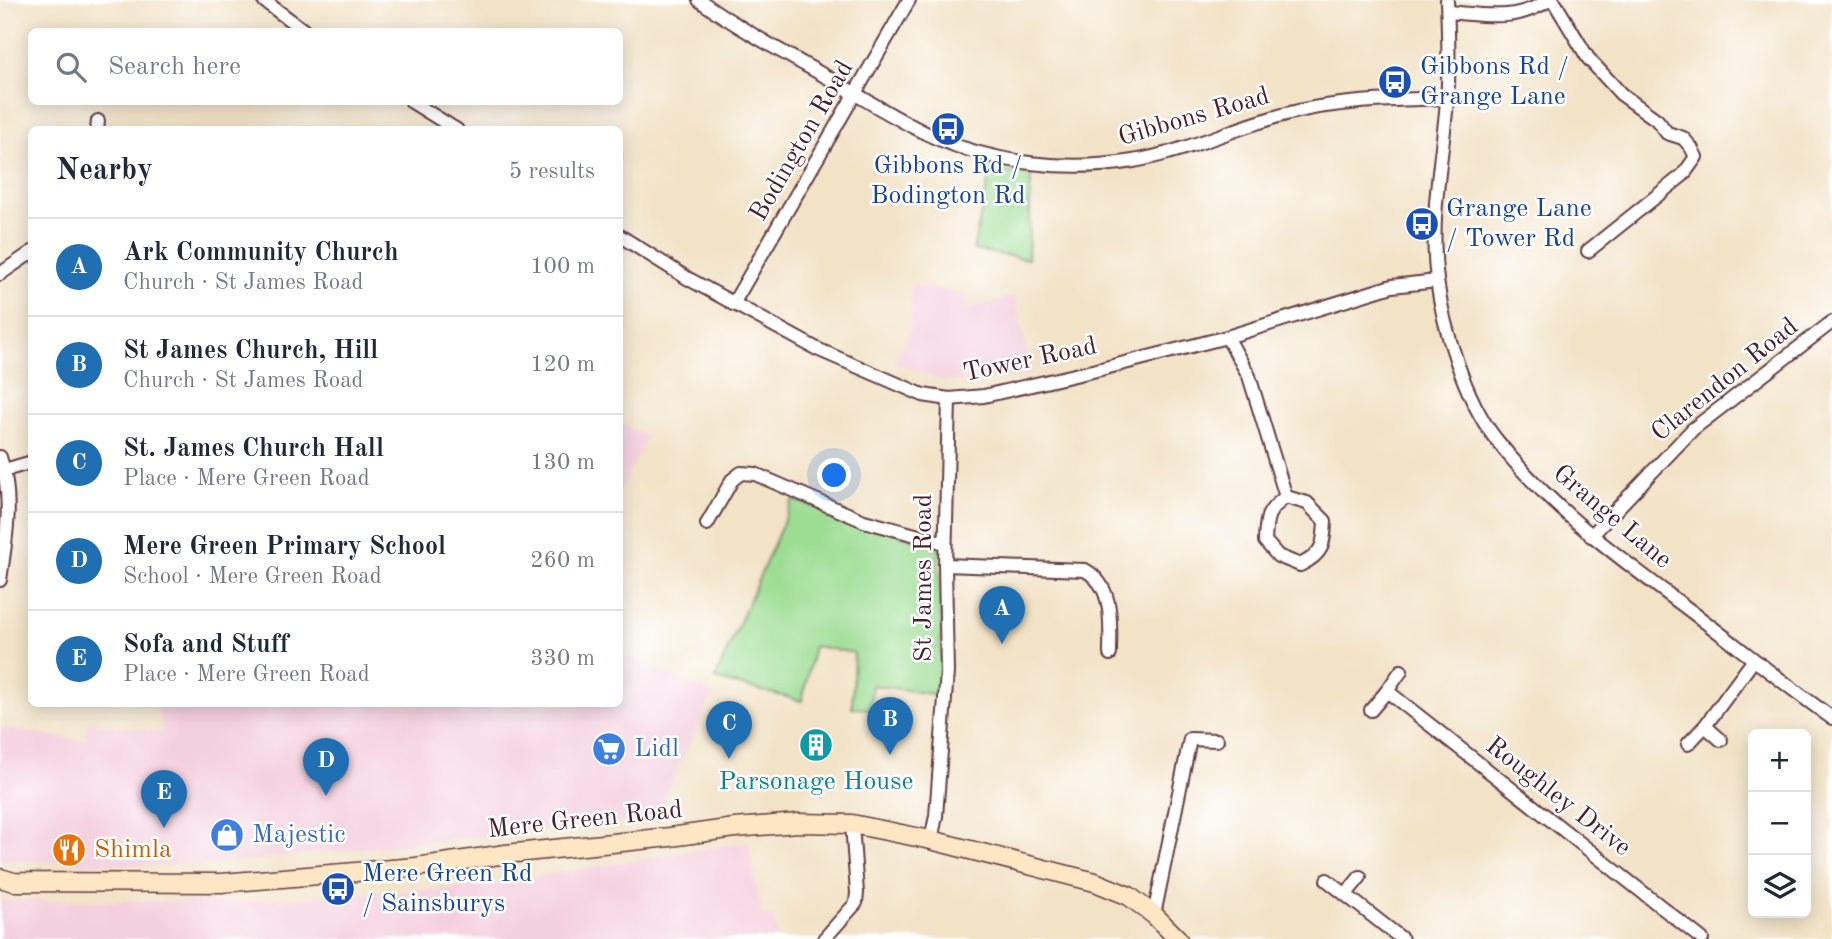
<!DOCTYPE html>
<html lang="en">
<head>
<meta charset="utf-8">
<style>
  :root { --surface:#fff; --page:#f6f6f7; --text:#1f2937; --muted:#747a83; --line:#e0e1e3; --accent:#1f6fb2 }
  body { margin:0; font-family:"Old Standard TT",serif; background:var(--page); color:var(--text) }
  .controls { position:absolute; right:21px; bottom:21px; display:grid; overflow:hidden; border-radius:10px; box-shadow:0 4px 18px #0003 }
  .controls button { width:63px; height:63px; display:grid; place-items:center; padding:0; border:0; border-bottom:2px solid var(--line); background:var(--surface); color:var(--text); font:35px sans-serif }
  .you { position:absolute; left:835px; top:476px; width:24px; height:24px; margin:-18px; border:5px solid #fff; border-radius:50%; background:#1a73e8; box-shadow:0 0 0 10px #1a73e833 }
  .badge { display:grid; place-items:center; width:46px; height:46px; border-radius:50%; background:var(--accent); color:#fff; font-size:23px; font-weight:700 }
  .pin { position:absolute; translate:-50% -58px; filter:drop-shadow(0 2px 4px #0008) }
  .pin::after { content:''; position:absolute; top:37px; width:24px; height:21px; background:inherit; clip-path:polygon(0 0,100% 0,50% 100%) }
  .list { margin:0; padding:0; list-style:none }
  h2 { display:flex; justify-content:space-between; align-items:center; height:91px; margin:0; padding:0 28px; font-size:30px }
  h2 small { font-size:23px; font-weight:400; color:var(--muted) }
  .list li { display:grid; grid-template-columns:46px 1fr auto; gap:21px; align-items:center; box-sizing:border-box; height:98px; padding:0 28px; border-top:2px solid var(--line) }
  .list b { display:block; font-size:26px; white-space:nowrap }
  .list p { margin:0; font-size:23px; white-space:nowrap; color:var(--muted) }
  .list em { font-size:23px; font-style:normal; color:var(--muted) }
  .icon { flex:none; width:38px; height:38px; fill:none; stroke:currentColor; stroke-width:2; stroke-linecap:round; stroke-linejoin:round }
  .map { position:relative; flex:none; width:1832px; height:939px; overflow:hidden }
  .search { position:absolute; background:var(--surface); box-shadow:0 4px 18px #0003; left:28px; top:28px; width:595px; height:77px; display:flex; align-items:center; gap:18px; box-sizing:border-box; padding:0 24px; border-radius:10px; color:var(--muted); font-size:26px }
  .panel { position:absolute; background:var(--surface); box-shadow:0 4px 18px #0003; left:28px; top:126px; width:595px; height:581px; border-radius:10px }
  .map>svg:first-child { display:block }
  .built { fill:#f4cfde }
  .green { fill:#9cdd93; stroke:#737e5f; stroke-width:2 }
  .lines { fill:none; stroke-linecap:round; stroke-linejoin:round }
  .minor-casing { stroke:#633c42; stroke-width:16 }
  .secondary-casing { stroke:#633c42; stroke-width:21 }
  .minor { stroke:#fff; stroke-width:12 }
  .secondary { stroke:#fce6c4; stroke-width:18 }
  .labels { text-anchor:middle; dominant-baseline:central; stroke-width:5; stroke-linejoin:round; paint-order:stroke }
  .transit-label { font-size:26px; fill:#164399; stroke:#fff; text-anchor:start }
  .street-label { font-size:26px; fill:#4a1f2b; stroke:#fff }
  .shop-label { font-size:26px; fill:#366cbe; stroke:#fff; text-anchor:start }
  .culture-label { font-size:26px; fill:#0d838f; stroke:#fff }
  .food-label { font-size:26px; fill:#c56008; stroke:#fff; text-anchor:start }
</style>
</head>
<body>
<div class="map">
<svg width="1832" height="939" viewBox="0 0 1832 939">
  <rect width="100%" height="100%" fill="#fff"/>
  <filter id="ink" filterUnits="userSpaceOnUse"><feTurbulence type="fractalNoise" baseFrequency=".0143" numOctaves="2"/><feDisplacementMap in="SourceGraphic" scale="14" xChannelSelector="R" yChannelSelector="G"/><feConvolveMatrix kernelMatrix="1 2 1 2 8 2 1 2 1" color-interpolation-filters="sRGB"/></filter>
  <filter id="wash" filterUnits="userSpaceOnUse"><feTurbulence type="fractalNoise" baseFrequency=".00686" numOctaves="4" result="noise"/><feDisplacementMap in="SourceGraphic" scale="28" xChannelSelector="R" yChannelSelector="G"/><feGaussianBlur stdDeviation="1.57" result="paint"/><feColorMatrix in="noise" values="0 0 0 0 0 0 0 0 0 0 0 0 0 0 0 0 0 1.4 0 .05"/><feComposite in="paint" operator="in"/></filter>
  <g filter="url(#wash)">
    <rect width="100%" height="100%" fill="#f2e2c6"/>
    <g class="built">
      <path d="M912,284L965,295L966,310L1015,296L1032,373L1001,380L943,381L894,362L910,332Z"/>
      <path d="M620,423L647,437L620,491Z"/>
      <path d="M620,654L713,694L664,797L666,817L205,865H133L0,860V727L85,741L88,721L162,733L158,704H620Z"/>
      <path d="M748,842L762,917L773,916L778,939H0V902L8,900L239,902L476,886Z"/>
    </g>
    <g class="green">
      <path d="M991,169L1031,176L1028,259L973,250Z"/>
      <path d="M793,500L939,548L941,672L939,695L872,685L870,709L852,708L854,653L814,646L802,701L715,679Z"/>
    </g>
  </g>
  <g filter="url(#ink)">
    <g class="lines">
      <g class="minor-casing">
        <g id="minor">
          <path d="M263,0L306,32"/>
          <path d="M699,0C740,29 786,54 830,79C865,99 900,122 936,138C997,164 1069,172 1133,161C1187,152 1237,126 1290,113C1341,100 1395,100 1447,98"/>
          <path d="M1447,0C1448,33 1450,68 1447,101C1442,160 1429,220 1437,280C1443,328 1465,399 1495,438C1546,504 1613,553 1680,603C1731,641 1780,681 1832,718"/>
          <path d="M1553,0L1588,58L1621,94L1657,120L1667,133L1683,138L1691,147L1696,157L1683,175L1588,251"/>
          <path d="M1448,12C1486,15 1515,22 1549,0"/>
          <path d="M412,102L457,130"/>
          <path d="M97,130L98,121"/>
          <path d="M620,236L687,278L817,349L923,395L949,399L984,396L1101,369L1227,337L1392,286L1437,281"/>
          <path d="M0,274L32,252"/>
          <path d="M733,304L909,0"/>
          <path d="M1227,337L1249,376L1286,497L1307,503L1325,521C1324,545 1323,554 1300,565L1278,556L1265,541C1266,518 1266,511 1286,497"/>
          <path d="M0,457C14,498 6,538 0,580"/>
          <path d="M5,470L32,462"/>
          <path d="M707,524L732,480L741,473L755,474L864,521L945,543"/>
          <path d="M1591,536L1693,429L1832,322"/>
          <path d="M945,565L1085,570C1115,587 1110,624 1110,654"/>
          <path d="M1387,691L1401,671"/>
          <path d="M1371,710L1387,691L1702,939"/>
          <path d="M1705,726L1721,740"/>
          <path d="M1688,744L1705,726L1753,661"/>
          <path d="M931,840L936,816L947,672L945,565L949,399"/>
          <path d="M1327,880L1402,939"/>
          <path d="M1346,894L1360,877"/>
          <path d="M1154,915L1190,739L1217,740"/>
          <path d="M824,939L856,903L857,893L852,824"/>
        </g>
      </g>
      <g class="secondary-casing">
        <path id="secondary" d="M0,878L14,882L221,883L416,867L506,854L670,837L735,828L798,823L852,824L931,840L1095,882L1129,896L1154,915L1178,939"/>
      </g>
      <use href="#minor" class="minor"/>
      <use href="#secondary" class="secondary"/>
    </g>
  </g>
  <defs>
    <g id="bus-disc" transform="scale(1.75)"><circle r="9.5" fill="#1a4fb4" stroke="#fff"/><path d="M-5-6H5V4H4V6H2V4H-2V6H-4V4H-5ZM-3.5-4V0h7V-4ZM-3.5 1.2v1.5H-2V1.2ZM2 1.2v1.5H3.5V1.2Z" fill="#fff"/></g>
    <g id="building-disc" transform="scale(1.75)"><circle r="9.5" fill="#0f9aa8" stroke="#fff"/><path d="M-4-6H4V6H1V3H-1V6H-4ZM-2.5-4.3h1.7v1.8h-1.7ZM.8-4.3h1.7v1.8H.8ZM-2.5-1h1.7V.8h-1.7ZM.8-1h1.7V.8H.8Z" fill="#fff"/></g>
    <g id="supermarket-disc" transform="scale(1.75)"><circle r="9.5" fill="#3f7fe0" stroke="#fff"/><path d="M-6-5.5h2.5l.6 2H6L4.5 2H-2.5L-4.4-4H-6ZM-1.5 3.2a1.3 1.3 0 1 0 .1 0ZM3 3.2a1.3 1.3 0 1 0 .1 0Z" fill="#fff"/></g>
    <g id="shop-disc" transform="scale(1.75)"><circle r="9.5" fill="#3f7fe0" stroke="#fff"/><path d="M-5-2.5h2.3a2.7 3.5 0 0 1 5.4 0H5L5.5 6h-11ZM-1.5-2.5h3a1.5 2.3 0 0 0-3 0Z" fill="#fff"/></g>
    <g id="restaurant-disc" transform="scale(1.75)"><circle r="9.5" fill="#e8710a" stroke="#fff"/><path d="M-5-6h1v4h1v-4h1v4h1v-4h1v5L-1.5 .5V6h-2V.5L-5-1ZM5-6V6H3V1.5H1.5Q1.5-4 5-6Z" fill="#fff"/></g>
  </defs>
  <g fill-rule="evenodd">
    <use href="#bus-disc" x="1395" y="82"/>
    <use href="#bus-disc" x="948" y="129"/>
    <use href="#bus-disc" x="1422" y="224"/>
    <use href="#building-disc" x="816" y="745"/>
    <use href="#supermarket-disc" x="609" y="749"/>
    <use href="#shop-disc" x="227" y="835"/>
    <use href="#restaurant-disc" x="69" y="850"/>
    <use href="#bus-disc" x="338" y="889"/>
  </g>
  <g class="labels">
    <g class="transit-label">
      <text x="1420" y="67">Gibbons Rd /<tspan x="1420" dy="30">Grange Lane</tspan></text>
      <text x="948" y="166" text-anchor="middle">Gibbons Rd /<tspan x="948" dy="30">Bodington Rd</tspan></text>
      <text x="1446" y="209">Grange Lane<tspan x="1446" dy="30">/ Tower Rd</tspan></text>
      <text x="362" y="874">Mere Green Rd<tspan x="362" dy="30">/ Sainsburys</tspan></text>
    </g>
    <g class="street-label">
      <text transform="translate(1194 117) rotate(-16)">Gibbons Road</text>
      <text transform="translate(802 141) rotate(-60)">Bodington Road</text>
      <text transform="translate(1030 360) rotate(-12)">Tower Road</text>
      <text transform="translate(1725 380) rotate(-39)">Clarendon Road</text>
      <text transform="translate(1612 517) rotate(40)">Grange Lane</text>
      <text transform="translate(924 578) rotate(-90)">St James Road</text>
      <text transform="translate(1558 797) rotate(38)">Roughley Drive</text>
      <text transform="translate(585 820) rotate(-6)">Mere Green Road</text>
    </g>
    <g class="shop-label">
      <text x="634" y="749">Lidl</text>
      <text x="252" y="835">Majestic</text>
    </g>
    <g class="culture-label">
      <text x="816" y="782">Parsonage House</text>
    </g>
    <g class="food-label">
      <text x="94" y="850">Shimla</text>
    </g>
  </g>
</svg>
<div class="controls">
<button>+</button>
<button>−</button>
<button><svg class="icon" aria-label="layers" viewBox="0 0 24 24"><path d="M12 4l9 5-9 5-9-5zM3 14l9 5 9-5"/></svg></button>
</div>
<div class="you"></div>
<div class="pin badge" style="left:1002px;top:644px">A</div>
<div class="pin badge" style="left:890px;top:755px">B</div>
<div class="pin badge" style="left:729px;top:759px">C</div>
<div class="pin badge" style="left:326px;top:796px">D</div>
<div class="pin badge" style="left:164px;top:828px">E</div>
<div class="search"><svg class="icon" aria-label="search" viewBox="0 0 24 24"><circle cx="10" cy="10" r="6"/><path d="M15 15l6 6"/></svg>Search here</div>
<section class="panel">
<h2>Nearby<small>5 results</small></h2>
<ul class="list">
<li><span class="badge">A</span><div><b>Ark Community Church</b><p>Church · St James Road</p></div><em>100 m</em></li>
<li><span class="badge">B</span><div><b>St James Church, Hill</b><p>Church · St James Road</p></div><em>120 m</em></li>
<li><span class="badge">C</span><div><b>St. James Church Hall</b><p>Place · Mere Green Road</p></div><em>130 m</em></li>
<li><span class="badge">D</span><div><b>Mere Green Primary School</b><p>School · Mere Green Road</p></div><em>260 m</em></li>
<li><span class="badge">E</span><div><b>Sofa and Stuff</b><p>Place · Mere Green Road</p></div><em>330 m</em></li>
</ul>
</section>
</div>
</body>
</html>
